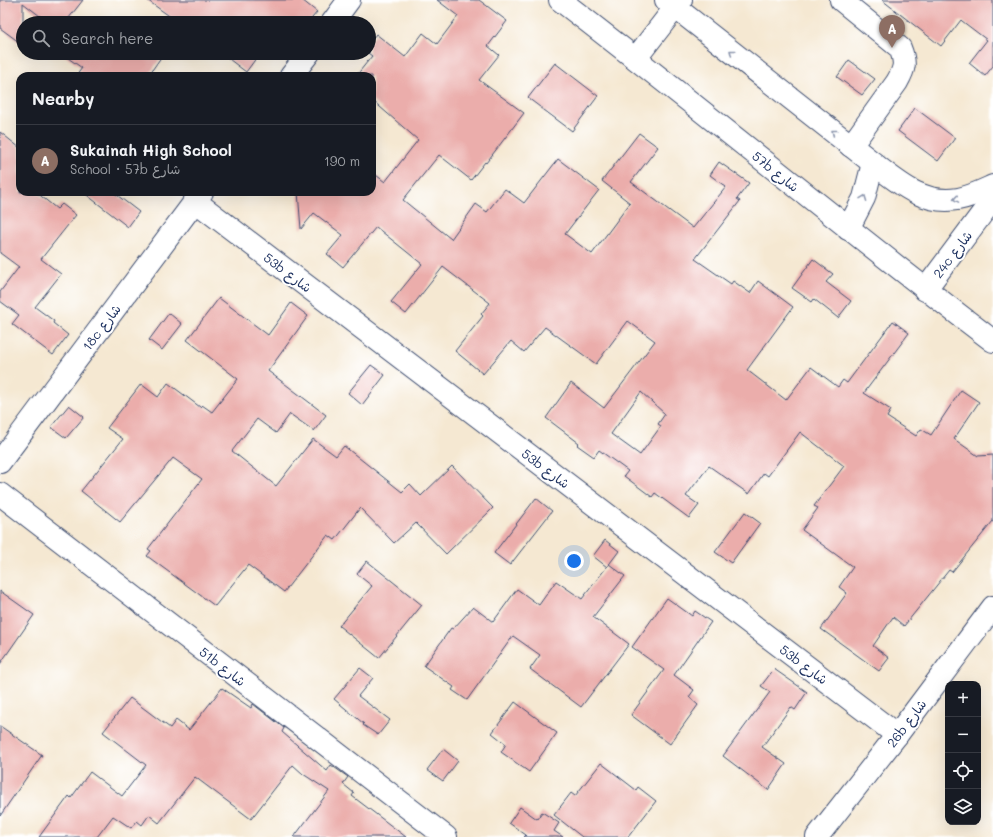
<!DOCTYPE html>
<html lang="en">
<head>
<meta charset="utf-8">
<style>
  :root { --surface:#171b24; --page:#242831; --text:#f1f3f6; --muted:#9ea1a6; --line:#363941; --accent:#d1495b }
  body { margin:0; font-family:Mali,"Playpen Sans Arabic",sans-serif; background:var(--page); color:var(--text) }
  .controls { position:absolute; right:12px; bottom:12px; display:grid; overflow:hidden; border-radius:8px; box-shadow:0 4px 16px #0002 }
  .controls button { width:36px; height:36px; display:grid; place-items:center; padding:0; border:0; border-bottom:1px solid var(--line); background:var(--surface); color:var(--text); font:20px sans-serif }
  .you { position:absolute; left:574px; top:561px; width:14px; height:14px; margin:-10px; border:3px solid #fff; border-radius:50%; background:#1a73e8; box-shadow:0 0 0 6px #1a73e833 }
  .badge { display:grid; place-items:center; width:26px; height:26px; border-radius:50%; background:var(--accent); color:#fff; font-size:13px; font-weight:700 }
  .pin { position:absolute; translate:-50% -33px; filter:drop-shadow(0 1px 2px #0008) }
  .pin::after { content:''; position:absolute; top:21px; width:14px; height:12px; background:inherit; clip-path:polygon(0 0,100% 0,50% 100%) }
  .list { margin:0; padding:0; list-style:none }
  h2 { display:flex; justify-content:space-between; align-items:center; height:52px; margin:0; padding:0 16px; font-size:17px }
  h2 small { font-size:13px; font-weight:400; color:var(--muted) }
  .list li { display:grid; grid-template-columns:26px 1fr auto; gap:12px; align-items:center; box-sizing:border-box; height:72px; padding:0 16px; border-top:1px solid var(--line) }
  .list b { display:block; font-size:15px; white-space:nowrap }
  .list p { margin:0; font-size:13px; white-space:nowrap; color:var(--muted) }
  .list em { font-size:13px; font-style:normal; color:var(--muted) }
  .icon { flex:none; width:22px; height:22px; fill:none; stroke:currentColor; stroke-width:2; stroke-linecap:round; stroke-linejoin:round }
  .map { position:relative; flex:none; width:993px; height:837px; overflow:hidden }
  .search { position:absolute; background:var(--surface); box-shadow:0 4px 16px #0002; left:16px; top:16px; width:360px; height:44px; display:flex; align-items:center; gap:10px; box-sizing:border-box; padding:0 14px; border-radius:22px; color:var(--muted); font-size:15px }
  .panel { position:absolute; background:var(--surface); box-shadow:0 4px 16px #0002; left:16px; top:72px; width:360px; height:124px; border-radius:12px }
  .map>svg:first-child { display:block }
  .building { fill:#ebadab; fill-rule:evenodd }
  .lines { fill:none; stroke-linecap:round; stroke-linejoin:round }
  .minor-casing { stroke:#3c4b6f; stroke-width:24 }
  .minor { stroke:#fff; stroke-width:22 }
  .oneway { stroke:#8d97ae }
  .labels { text-anchor:middle; dominant-baseline:central; stroke-width:4; stroke-linejoin:round; paint-order:stroke }
  .street-label { font-size:13px; fill:#1b2f5e; stroke:#fff }
</style>
</head>
<body>
<div class="map">
<svg width="993" height="837" viewBox="0 0 993 837">
  <rect width="100%" height="100%" fill="#fff"/>
  <filter id="ink" filterUnits="userSpaceOnUse"><feTurbulence type="fractalNoise" baseFrequency=".025" numOctaves="2"/><feDisplacementMap in="SourceGraphic" scale="8" xChannelSelector="R" yChannelSelector="G"/><feConvolveMatrix kernelMatrix="1 2 1 2 8 2 1 2 1" color-interpolation-filters="sRGB"/></filter>
  <filter id="wash" filterUnits="userSpaceOnUse"><feTurbulence type="fractalNoise" baseFrequency=".012" numOctaves="4" result="noise"/><feDisplacementMap in="SourceGraphic" scale="16" xChannelSelector="R" yChannelSelector="G"/><feGaussianBlur stdDeviation="0.9" result="paint"/><feColorMatrix in="noise" values="0 0 0 0 0 0 0 0 0 0 0 0 0 0 0 0 0 1.4 0 .05"/><feComposite in="paint" operator="in"/></filter>
  <g filter="url(#wash)">
    <rect width="100%" height="100%" fill="#f5e8d2"/>
    <g id="blocks">
      <g class="building">
        <path d="M0,0H83L65,23H49L23,3V45L0,28Z"/>
        <path d="M147,0H302L317,12L308,23H179Z"/>
        <path d="M437,0H479L507,21L488,46L499,55L479,80L524,113L486,163L485,162L471,180L439,155L403,200L451,239L476,204L487,212L505,189L524,203L558,159L599,190L565,234L592,254L630,203L602,181L639,133L658,147L631,182L693,228L726,187L710,175L719,162L749,183L737,199L740,201L695,259L731,284L733,281L750,293L758,281L793,307L747,370L786,400L811,367L838,387L843,380L847,383L893,321L909,333L864,393L891,410L887,417L916,436L921,429L931,435L961,390L979,402L954,439L978,456L993,455V521L952,572L949,570L904,626L893,617L873,646L889,658L879,671L821,629L847,593L839,587L853,567L802,530L818,508L814,506L844,466L800,432L768,476L764,473L749,494L709,466L686,496L699,505L689,518L655,493L652,497L624,476L628,471L599,450L594,457L577,445L579,443L546,418L571,383L604,408L655,341L628,321L596,364L545,327L524,352L511,341L483,374L455,351L483,316L481,314L490,303L443,267L406,314L391,302L422,264L376,227L343,267L327,254L343,235L314,213L301,229L298,192H372V172L385,182L418,140L372,100V76H356L372,56L368,53H369V43L376,34L405,57L423,33L437,44L458,16ZM641,392L665,414L658,424L661,426L640,455L611,434Z"/>
        <path d="M882,0H993V66L985,76L969,63L987,40L962,21L961,20L941,46Z"/>
        <path d="M61,53H164L148,76H76L82,68Z"/>
        <path d="M221,53H251L257,57L246,72Z"/>
        <path d="M849,60L875,79L862,95L837,77Z"/>
        <path d="M555,63L598,96L572,131L528,98Z"/>
        <path d="M915,108L955,138L938,161L898,131Z"/>
        <path d="M0,132L20,148V192H36L57,209L62,204L76,215L41,259L61,274L35,307L54,321L53,323L68,335L53,355L12,324L19,315L0,301V292L19,267L0,253Z"/>
        <path d="M83,192H113L139,212L128,227Z"/>
        <path d="M813,259L833,274L826,282L851,301L838,318L814,299L812,302L792,288Z"/>
        <path d="M219,298L268,335L291,303L308,316L268,371L326,415L314,431L290,414L276,433L257,419L232,451L276,486L313,439L336,456L344,446L402,492L410,484L421,496L452,466L493,508L446,554L416,523L394,543L360,508L335,540L328,535L284,592L248,565L215,606L147,556L151,551L148,549L202,479L173,458L120,522L81,491L123,439L107,428L141,384L158,397L168,383L200,407L202,405L212,412L238,379L187,340Z"/>
        <path d="M169,313L182,324L162,350L149,340Z"/>
        <path d="M371,365L385,375L362,405L348,393Z"/>
        <path d="M69,405L84,417L66,438L51,427Z"/>
        <path d="M536,498L552,511L510,565L494,553Z"/>
        <path d="M745,512L760,523L731,563L715,552Z"/>
        <path d="M605,540L619,551L607,567L593,556Z"/>
        <path d="M367,561L422,605L379,658L339,626L372,586L357,574Z"/>
        <path d="M609,564L625,576L593,617L629,644L581,707L530,669L540,655L513,636L467,700L452,690L454,687L424,666L451,628L453,629L473,607L493,622L517,589L539,605L556,581L582,599Z"/>
        <path d="M0,591L34,615L0,664Z"/>
        <path d="M667,598L692,616L695,611L711,622L674,675L694,690L689,697L698,705L670,744L631,715L664,670L632,647Z"/>
        <path d="M360,668L373,678L358,696L390,720L378,735L363,725L364,724L334,699Z"/>
        <path d="M774,669L807,692L795,710L791,707L762,747L786,764L768,790L723,756L770,692L761,686Z"/>
        <path d="M222,688L251,708L253,704L284,728L282,732L327,771L331,765L348,777L343,784L354,793L352,796L406,837H294L329,791L303,774L293,765L251,819L195,777L159,823L149,815L142,825L137,821L131,828L113,816L97,837H39L69,796L71,798L90,772L122,796L146,765L103,732L130,698L170,728L176,720L189,730Z"/>
        <path d="M515,702L557,733L529,772L501,752L506,744L492,733Z"/>
        <path d="M0,726L42,755L0,816Z"/>
        <path d="M443,749L458,761L443,781L427,770Z"/>
        <path d="M601,763L636,790L638,787L656,801L628,837H582L554,815L571,793L575,796Z"/>
        <path d="M520,807L537,819L542,812L559,823L554,831L563,837H524L526,835L509,823Z"/>
      </g>
    </g>
  </g>
  <g filter="url(#ink)">
    <use href="#blocks" fill-opacity="0" stroke="#3c4b6f" stroke-width="1"/>
    <g class="lines">
      <g class="minor-casing">
        <g id="minor">
          <path d="M560,0C706,112 847,230 993,341"/>
          <path d="M666,0L873,163C899,183 923,205 958,199C970,197 982,191 993,186"/>
          <path d="M841,0L900,48C906,63 905,68 897,82L851,146"/>
          <path d="M332,23L349,0"/>
          <path d="M636,58L681,0"/>
          <path d="M291,76L309,53"/>
          <path d="M195,201L897,735"/>
          <path d="M848,229L864,198L873,163"/>
          <path d="M925,290L993,199"/>
          <path d="M0,462L202,192"/>
          <path d="M0,494L446,837"/>
          <path d="M817,837L897,735L993,607"/>
        </g>
      </g>
      <use href="#minor" class="minor"/>
    </g>
    <defs><path id="oneway-chevron" d="M-2-3.5L2.5 0L-2 3.5" fill="none" stroke-width="1.6" stroke-linecap="round" stroke-linejoin="round"/></defs>
    <g class="oneway">
      <use href="#oneway-chevron" transform="translate(732 52) rotate(-142)"/>
      <use href="#oneway-chevron" transform="translate(834 132) rotate(-142)"/>
      <use href="#oneway-chevron" transform="translate(864 198) rotate(-69)"/>
      <use href="#oneway-chevron" transform="translate(956 199) rotate(171)"/>
    </g>
  </g>
  <g class="labels">
    <g class="street-label">
      <text transform="translate(776 171) rotate(39)">57b شارع</text>
      <text transform="translate(952 254) rotate(-53)">24c شارع</text>
      <text transform="translate(288 272) rotate(37)">53b شارع</text>
      <text transform="translate(101 327) rotate(-53)">18c شارع</text>
      <text transform="translate(546 468) rotate(37)">53b شارع</text>
      <text transform="translate(804 664) rotate(37)">53b شارع</text>
      <text transform="translate(223 666) rotate(38)">51b شارع</text>
      <text transform="translate(906 723) rotate(-53)">26b شارع</text>
    </g>
  </g>
</svg>
<div class="controls">
<button>+</button>
<button>−</button>
<button><svg class="icon" aria-label="locate" viewBox="0 0 24 24"><circle cx="12" cy="12" r="6"/><path d="M12 2v4M12 18v4M2 12h4M18 12h4"/></svg></button>
<button><svg class="icon" aria-label="layers" viewBox="0 0 24 24"><path d="M12 4l9 5-9 5-9-5zM3 14l9 5 9-5"/></svg></button>
</div>
<div class="you"></div>
<div class="pin badge" style="left:892px;top:48px;background:#8d6e63">A</div>
<div class="search"><svg class="icon" aria-label="search" viewBox="0 0 24 24"><circle cx="10" cy="10" r="6"/><path d="M15 15l6 6"/></svg>Search here</div>
<section class="panel">
<h2>Nearby<small></small></h2>
<ul class="list">
<li><span class="badge" style="background:#8d6e63">A</span><div><b>Sukainah High School</b><p>School · 57b شارع</p></div><em>190 m</em></li>
</ul>
</section>
</div>
</body>
</html>
